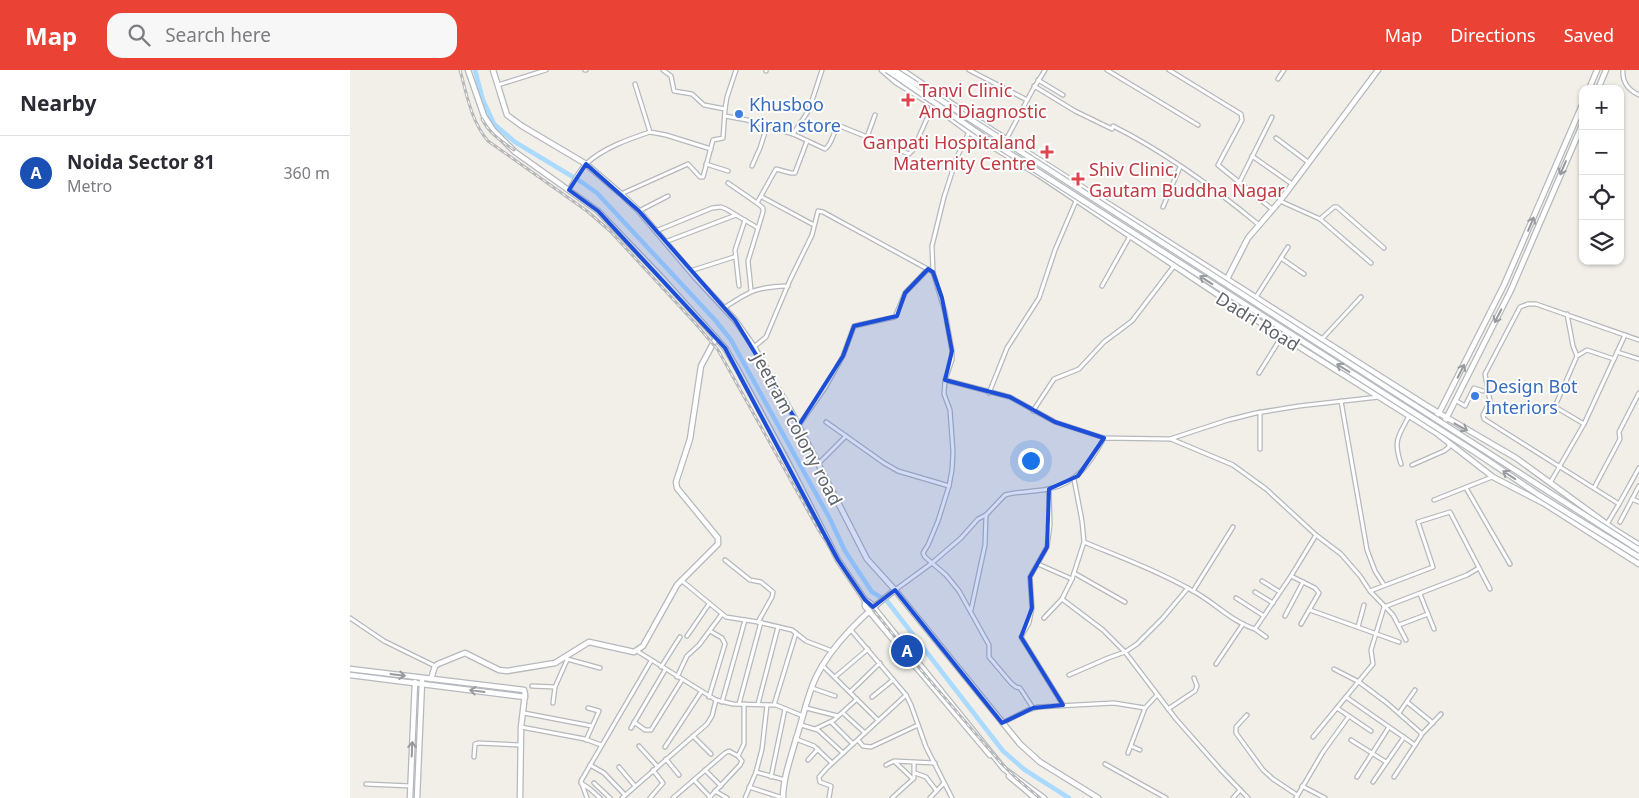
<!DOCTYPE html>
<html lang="en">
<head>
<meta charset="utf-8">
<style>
  :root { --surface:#fff; --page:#f7f7f7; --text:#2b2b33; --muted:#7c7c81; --line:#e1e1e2; --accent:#ea4335 }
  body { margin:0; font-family:"Noto Sans",sans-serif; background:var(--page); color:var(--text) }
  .controls { position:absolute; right:15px; top:15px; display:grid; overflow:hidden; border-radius:10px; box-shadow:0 1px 4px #0004 }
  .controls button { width:45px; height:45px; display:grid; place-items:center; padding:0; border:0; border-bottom:1px solid var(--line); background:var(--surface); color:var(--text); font:25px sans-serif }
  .you { position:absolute; left:680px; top:390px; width:18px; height:18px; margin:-12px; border:4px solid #fff; border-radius:50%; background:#1a73e8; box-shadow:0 0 0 8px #1a73e833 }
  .badge { display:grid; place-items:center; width:32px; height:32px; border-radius:50%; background:var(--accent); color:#fff; font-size:16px; font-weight:700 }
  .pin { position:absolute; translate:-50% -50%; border:2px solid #fff; box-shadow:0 1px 5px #0006 }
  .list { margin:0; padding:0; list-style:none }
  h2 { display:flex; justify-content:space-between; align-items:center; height:65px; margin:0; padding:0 20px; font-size:21px }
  h2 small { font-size:16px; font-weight:400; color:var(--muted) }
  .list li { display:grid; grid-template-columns:32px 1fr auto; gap:15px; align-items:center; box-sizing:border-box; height:75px; padding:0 20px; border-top:1px solid var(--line) }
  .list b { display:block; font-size:19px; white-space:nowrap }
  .list p { margin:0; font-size:16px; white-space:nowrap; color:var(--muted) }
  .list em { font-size:16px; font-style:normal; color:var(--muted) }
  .icon { flex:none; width:28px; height:28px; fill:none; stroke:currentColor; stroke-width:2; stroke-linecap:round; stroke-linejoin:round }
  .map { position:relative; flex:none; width:1289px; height:728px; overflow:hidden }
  header { display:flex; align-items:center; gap:30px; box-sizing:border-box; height:70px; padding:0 25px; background:var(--accent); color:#fff }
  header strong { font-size:24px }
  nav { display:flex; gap:28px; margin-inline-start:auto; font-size:18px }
  .search { width:350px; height:45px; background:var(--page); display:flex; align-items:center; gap:12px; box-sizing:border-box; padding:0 18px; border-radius:15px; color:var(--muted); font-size:19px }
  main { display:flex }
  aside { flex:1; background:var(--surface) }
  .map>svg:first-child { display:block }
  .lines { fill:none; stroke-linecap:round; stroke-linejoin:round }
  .canal { stroke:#aadaff; stroke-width:4.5 }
  .minor-casing { stroke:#b5b8bc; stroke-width:5.5 }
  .tertiary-casing { stroke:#b5b8bc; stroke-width:7 }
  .minor { stroke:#fff; stroke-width:3 }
  .tertiary { stroke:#fff; stroke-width:4.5 }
  .rail-casing { stroke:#b6b7b8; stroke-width:3 }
  .rail { stroke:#fff; stroke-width:1; stroke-dasharray:4; stroke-linecap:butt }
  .secondary-bridge-casing { stroke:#b6babf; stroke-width:7; stroke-linecap:butt }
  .secondary-bridge { stroke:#fff; stroke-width:4.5 }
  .oneway { stroke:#979a9d }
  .marked { fill:#1d4ed8; fill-opacity:0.2; stroke:#1d4ed8; stroke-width:4; stroke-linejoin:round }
  .health-dot { fill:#e0444e; stroke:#fff; stroke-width:2 }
  .shop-dot { fill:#3f7fe0; stroke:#fff; stroke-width:2 }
  .labels { text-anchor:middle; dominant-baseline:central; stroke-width:4; stroke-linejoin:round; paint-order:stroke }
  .health-label { font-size:18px; fill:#be3a42; stroke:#fff; text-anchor:start }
  .shop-label { font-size:18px; fill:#366cbe; stroke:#fff; text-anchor:start }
  .street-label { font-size:18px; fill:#5f6368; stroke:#fff }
</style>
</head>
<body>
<header>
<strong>Map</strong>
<div class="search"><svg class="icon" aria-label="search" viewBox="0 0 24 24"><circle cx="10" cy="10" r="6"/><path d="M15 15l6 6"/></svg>Search here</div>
<nav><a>Map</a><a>Directions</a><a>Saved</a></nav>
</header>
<main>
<aside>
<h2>Nearby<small></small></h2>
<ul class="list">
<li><span class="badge" style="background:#1a4fb4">A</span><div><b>Noida Sector 81</b><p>Metro</p></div><em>360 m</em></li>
</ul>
</aside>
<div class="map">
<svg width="1289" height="728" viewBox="0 0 1289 728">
  <rect width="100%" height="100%" fill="#f1efe8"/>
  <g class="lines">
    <path class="canal" d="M125,0L133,30L144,54L165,72L233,113L247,123L365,250L381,270L480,449L495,481L522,522L537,531L653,681L675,700L719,728"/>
    <g class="minor-casing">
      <g id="minor">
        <path d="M235,0H236"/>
        <path d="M313,0L321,6L324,21L342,24L354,35L375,39L377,27L386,0"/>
        <path d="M619,0L677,30"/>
        <path d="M757,0L848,55"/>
        <path d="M819,0L891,44L892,50L868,95L922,139"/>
        <path d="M1273,0C1272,12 1278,20 1289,25"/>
        <path d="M416,1V0"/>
        <path d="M928,9L934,0"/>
        <path d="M688,10L713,25"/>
        <path d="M285,14L300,62L316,65L361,79"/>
        <path d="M148,15L196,0"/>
        <path d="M684,16L725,41L762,59L763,56C815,82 863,117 908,154"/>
        <path d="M375,46L397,50L443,64L475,79C483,74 482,61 490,56L559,84L563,80L583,35"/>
        <path d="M619,62L607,87L594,127L582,176L583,202L595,242L602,281V290L595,310L594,324L600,340L603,382L602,400L599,416L588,451L578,475L573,483L575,487L596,505L609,521L639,575V587L661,613L666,617L670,618L683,638"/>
        <path d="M443,64L459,40L472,0"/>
        <path d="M517,67L525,45"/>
        <path d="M657,68L682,21L695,0"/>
        <path d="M926,68L958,92"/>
        <path d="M902,86L942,114"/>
        <path d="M356,94L378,101"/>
        <path d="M402,96L410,78L417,56"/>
        <path d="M378,113L407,133"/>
        <path d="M889,113L922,47"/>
        <path d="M219,120C224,111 229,100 236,94C253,78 279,69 300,62"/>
        <path d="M271,124L338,94L350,107H353L363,70L373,68L375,39"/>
        <path d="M412,127L464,155"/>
        <path d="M930,131L970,149L984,137H987L1034,178"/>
        <path d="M813,137L830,97"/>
        <path d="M289,141L318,126"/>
        <path d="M970,149L1021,193"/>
        <path d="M306,161L362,138L371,137L376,139L408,158"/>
        <path d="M315,172L386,145"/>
        <path d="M931,188L954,204"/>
        <path d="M340,201L384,187"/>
        <path d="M389,216L385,180L395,150"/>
        <path d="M752,216L780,166"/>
        <path d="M401,220L398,191L413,142V138L407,133L426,99L441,103H445L457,71"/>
        <path d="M906,227L938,177"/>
        <path d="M374,238C400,221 405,217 438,216"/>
        <path d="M1217,244L1223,276L1227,286"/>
        <path d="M972,269L1011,227"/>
        <path d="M1289,270L1186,234H1178L1170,237L1135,304L1140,331L1133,345L1134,349L1269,434L1289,398"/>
        <path d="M404,277L416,267L440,210L462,165L468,141L473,142L583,202"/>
        <path d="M1267,282L1289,289"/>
        <path d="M909,303L932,266"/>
        <path d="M595,310L660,327L705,352L754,368"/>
        <path d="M639,323L657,278L689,228L705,180L726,131"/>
        <path d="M1105,330L1115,336L1124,318L1133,321"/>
        <path d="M991,331L1017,480L1025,501L1034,515"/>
        <path d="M683,341L704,309L729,299L754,272L782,251L824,196"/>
        <path d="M476,352L534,393L548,401L599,416"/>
        <path d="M1234,354L1207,338L1206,334L1227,286L1237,280L1264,289"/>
        <path d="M449,355L475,318L493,286L504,256L545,247L555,223L578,199"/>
        <path d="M821,369L883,395L916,419L966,465L991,484L1010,506L1020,521L1043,545L1056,570"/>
        <path d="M910,379V342"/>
        <path d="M468,394L496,366"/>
        <path d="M1051,394C1043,370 1048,367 1059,346"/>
        <path d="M1062,395L1094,381L1099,377V373"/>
        <path d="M1200,413L1234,354L1275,265"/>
        <path d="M1116,418L1160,494"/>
        <path d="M1244,418L1270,369L1269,362L1289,323"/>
        <path d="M699,419L700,455L697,477L680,507L682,538L679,553L671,567L713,635"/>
        <path d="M1282,429L1289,432"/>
        <path d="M1084,430L1142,407"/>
        <path d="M1270,452L1289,416"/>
        <path d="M1257,454L1269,434"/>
        <path d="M734,472C770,487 808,501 843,521C864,532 882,552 905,559L941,506L966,465"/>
        <path d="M375,490L400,510L411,512L423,522L422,527L408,552"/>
        <path d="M688,494L722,509L734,472L732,451L724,409"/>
        <path d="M724,503L775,532"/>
        <path d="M941,506L965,518L969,523L951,554"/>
        <path d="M331,510L376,547L408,552L442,560L456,571L482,581"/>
        <path d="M912,511L930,522"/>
        <path d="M545,520L582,493L611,468L628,449L636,445L655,425C669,421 684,422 698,419C727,414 741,392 754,368L820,369L878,350L906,343L949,336L1029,327"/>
        <path d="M843,521L883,457"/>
        <path d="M1020,521L1083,497L1068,452L1100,442L1140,519"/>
        <path d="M905,522L923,533"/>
        <path d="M1070,524L1078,544"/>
        <path d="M886,528L914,546"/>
        <path d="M712,529L753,560L775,582L826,649L871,700L898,728"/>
        <path d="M621,540L635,475L636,445"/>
        <path d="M960,540L1049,572"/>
        <path d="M935,546L953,512"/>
        <path d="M0,548L34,571L85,596"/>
        <path d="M694,548L712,529L722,509"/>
        <path d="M1049,555L1078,544L1084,559"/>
        <path d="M1008,557L1014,535"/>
        <path d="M905,559L916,567"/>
        <path d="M501,560L556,625L561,635L576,677L602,728"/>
        <path d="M337,566L359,534"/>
        <path d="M287,581L366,630L383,634L426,635L453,646"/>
        <path d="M217,589L250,598"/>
        <path d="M866,594L893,554"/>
        <path d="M473,596L528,650"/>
        <path d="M311,597L330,567"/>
        <path d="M984,599L1009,612L1037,633L1071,663V666L1044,707"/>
        <path d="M719,605L758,588L775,582L787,574L812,549L838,518"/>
        <path d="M327,607L337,586L349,575L372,544"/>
        <path d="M485,607L518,579"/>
        <path d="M182,616L205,617"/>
        <path d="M462,618L485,626"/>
        <path d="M500,622L530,593"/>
        <path d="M359,627L375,574L372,568L360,561"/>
        <path d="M522,627L543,610"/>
        <path d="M996,627L1065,675"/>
        <path d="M372,632L395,550"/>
        <path d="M1057,632L1083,653"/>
        <path d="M203,633L205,617L217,590V586"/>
        <path d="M389,634L411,552"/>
        <path d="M408,634L428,557"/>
        <path d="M417,635L412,679L406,702L435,710"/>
        <path d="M424,635L446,563"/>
        <path d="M456,638L488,646"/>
        <path d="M987,638L1021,661"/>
        <path d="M818,639L845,621L847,616L844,608"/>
        <path d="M174,643L242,656"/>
        <path d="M493,643L515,663"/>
        <path d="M1049,643L1065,620"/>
        <path d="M897,645L886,657V663L913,700L923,709L947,725"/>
        <path d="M284,652L295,660H301L332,610"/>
        <path d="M481,652L503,674"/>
        <path d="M652,653L678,640L688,637L764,633L795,638L807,625"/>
        <path d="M451,655L468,660L493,683"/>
        <path d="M171,657L235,669L251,675"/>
        <path d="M281,658L315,600"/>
        <path d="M465,659L484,650L507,629"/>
        <path d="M1072,664L1091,644"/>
        <path d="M343,666L361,684"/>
        <path d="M963,667L1023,594L1021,580L1034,537L1117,505L1129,498"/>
        <path d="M446,669L464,676L482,693"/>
        <path d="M236,670L249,641L238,638"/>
        <path d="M508,670L513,676L521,677L568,655"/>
        <path d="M1001,670L1036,692"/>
        <path d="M289,676L308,697"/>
        <path d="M781,676L790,680"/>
        <path d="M315,677L351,622"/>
        <path d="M778,683L795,638"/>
        <path d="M388,686L394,674V634"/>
        <path d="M124,687L125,674L128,673L171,675"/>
        <path d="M316,689L329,705"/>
        <path d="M458,690L468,679"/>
        <path d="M545,692L563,709"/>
        <path d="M755,694L816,728"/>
        <path d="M240,695L254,703L275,725"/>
        <path d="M536,695L544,691L585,693"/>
        <path d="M269,697L285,716"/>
        <path d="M355,700L371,716"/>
        <path d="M565,703L576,707L586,720"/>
        <path d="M421,707L435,639"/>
        <path d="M1007,707L1039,657"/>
        <path d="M344,710L360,727"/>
        <path d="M1023,712L1054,667"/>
        <path d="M231,713L240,719L250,728"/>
        <path d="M244,713L260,728"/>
        <path d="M16,714L61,716"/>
        <path d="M952,716L975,728"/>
        <path d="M399,717L433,728"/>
        <path d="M365,721L377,728"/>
        <path d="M237,728L231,711L301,591"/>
        <path d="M272,728L357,654L362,646L366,630"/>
        <path d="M300,728L313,713L303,700"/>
        <path d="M323,728L375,683L379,681L388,686L392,691L390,695L359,728"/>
        <path d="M395,728L406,702"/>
        <path d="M479,728L481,716L470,712L469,707L477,698L556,625"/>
        <path d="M542,728L564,708V693"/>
        <path d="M580,728L594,713"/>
        <path d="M883,728L890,720"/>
        <path d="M946,728L973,682L999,646"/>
      </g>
    </g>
    <g class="tertiary-casing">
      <g id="tertiary">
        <path d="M118,0L134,46L143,60L165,82L248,141L313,209L375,278L388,300L442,400L488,490L515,530L520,533L654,699L694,728"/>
        <path d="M143,0L157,45L172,56L236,94L271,124L289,141L345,207L385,250L404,277L442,343L517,489L545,520L670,674L690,692L748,728"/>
        <path d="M532,0L546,12L583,35L619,62L689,105L892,241L1085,362L1143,407L1195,434L1289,494"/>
        <path d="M552,0L623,48L1077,336L1166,388L1265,460L1289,475"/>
        <path d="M1239,19L1247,0"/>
        <path d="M1248,19L1256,0"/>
        <path d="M877,209L898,168L930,131L1028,0"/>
        <path d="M1078,356L1089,343L1154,215L1233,33"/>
        <path d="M1086,360L1096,349L1161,220L1233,53"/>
        <path d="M515,530V536L519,541L640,685"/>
        <path d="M0,599L174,620L175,624L171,657L170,728"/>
        <path d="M0,605L175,627"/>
        <path d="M81,609L85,596L88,594L115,583L149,600L157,601L205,593L239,572L284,582L293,576L327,515L368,474V468L327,418L326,412L340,369L351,296L366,268"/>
        <path d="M659,706L685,728"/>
        <path d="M60,728L65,612"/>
        <path d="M67,728L72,611"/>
        <path d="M433,728C433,708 441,687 446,669C453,648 457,626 466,607C482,574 516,542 545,520"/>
      </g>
    </g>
    <use href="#minor" class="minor"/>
    <use href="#tertiary" class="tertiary"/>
    <g class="rail-casing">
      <g id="rail">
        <path d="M110,0C117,25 121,51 138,71L237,141L260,161L345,253L368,280L468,459L503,514L571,600L650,692L667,709L690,728"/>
        <path d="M132,49C139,63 151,71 164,80"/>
      </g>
    </g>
    <use href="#rail" class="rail"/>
    <g class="secondary-bridge-casing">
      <g id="secondary-bridge">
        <path d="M537,0L634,67L1125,382L1189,425L1289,487"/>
        <path d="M544,0L1289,480"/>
      </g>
    </g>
    <use href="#secondary-bridge" class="secondary-bridge"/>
  </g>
  <defs><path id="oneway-shaft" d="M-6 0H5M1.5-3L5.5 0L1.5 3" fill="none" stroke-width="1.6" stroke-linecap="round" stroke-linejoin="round" transform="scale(1.25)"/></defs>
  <g class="oneway">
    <use href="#oneway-shaft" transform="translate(1213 98) rotate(113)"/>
    <use href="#oneway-shaft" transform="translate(1181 154) rotate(-67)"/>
    <use href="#oneway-shaft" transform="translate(856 210) rotate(-147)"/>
    <use href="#oneway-shaft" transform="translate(1148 246) rotate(117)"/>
    <use href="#oneway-shaft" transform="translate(993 298) rotate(-148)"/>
    <use href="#oneway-shaft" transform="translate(1111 301) rotate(-63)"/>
    <use href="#oneway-shaft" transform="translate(1111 357) rotate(29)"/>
    <use href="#oneway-shaft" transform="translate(1159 405) rotate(-146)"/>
    <use href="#oneway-shaft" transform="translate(48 605) rotate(7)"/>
    <use href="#oneway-shaft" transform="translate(127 621) rotate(-172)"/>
    <use href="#oneway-shaft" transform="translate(62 679) rotate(-88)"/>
  </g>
  <path class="marked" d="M236,94L289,141L385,250L449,355L493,286L504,256L547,246L555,223L578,199L583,202L592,228L602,281L595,310L660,327L705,352L754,368L728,406L699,419L697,477L680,507L682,538L671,567L713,635L683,638L652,653L545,520L523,537L515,530L488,490L375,278L248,141L219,120Z"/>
  <g class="health-dot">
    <path d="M555.5 22.5h5v5h5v5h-5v5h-5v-5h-5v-5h5z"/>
    <path d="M694.5 74.5h5v5h5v5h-5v5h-5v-5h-5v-5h5z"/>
    <path d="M725.5 101.5h5v5h5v5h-5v5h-5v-5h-5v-5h5z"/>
  </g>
  <g class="shop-dot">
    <circle cx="389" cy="44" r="5"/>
    <circle cx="1125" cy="326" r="5"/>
  </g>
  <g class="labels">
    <g class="health-label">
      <text x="569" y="20">Tanvi Clinic<tspan x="569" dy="21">And Diagnostic</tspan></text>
      <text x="686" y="72" text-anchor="end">Ganpati Hospitaland<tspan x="686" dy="21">Maternity Centre</tspan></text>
      <text x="739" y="99">Shiv Clinic,<tspan x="739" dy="21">Gautam Buddha Nagar</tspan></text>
    </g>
    <g class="shop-label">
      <text x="399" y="34">Khusboo<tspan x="399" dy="21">Kiran store</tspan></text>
      <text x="1135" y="316">Design Bot<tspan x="1135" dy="21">Interiors</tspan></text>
    </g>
    <g class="street-label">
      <text transform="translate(908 251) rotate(32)">Dadri Road</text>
      <text transform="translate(448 359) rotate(62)">jeetram colony road</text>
    </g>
  </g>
</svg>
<div class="controls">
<button>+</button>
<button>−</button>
<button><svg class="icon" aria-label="locate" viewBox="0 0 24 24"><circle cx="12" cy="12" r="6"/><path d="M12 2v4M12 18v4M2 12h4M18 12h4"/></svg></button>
<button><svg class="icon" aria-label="layers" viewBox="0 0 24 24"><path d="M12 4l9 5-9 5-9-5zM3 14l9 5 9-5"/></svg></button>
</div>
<div class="you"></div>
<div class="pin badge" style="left:557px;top:581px;background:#1a4fb4">A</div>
</div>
</main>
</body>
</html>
